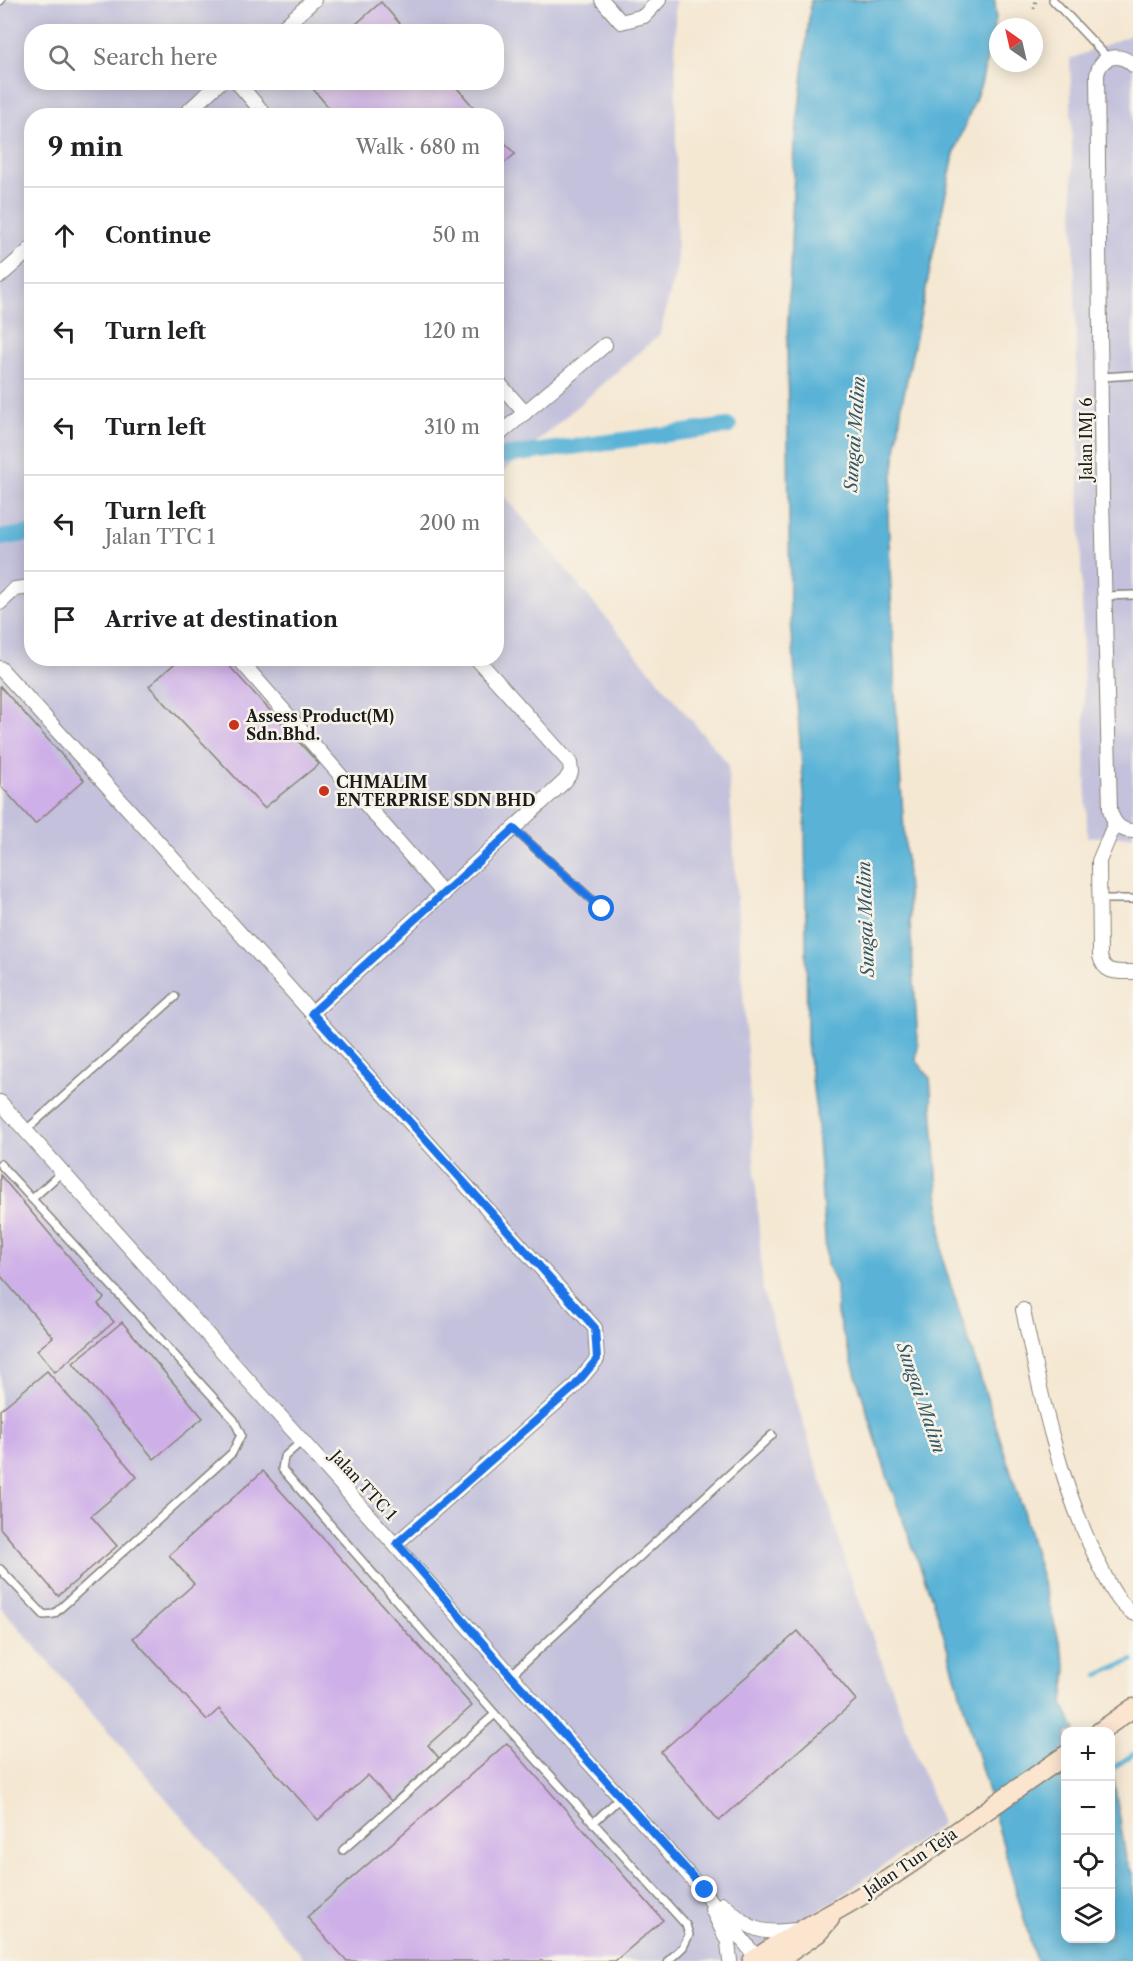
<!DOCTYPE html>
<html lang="en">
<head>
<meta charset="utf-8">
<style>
  :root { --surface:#fff; --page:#f6f6f6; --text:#202124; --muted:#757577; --line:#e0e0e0 }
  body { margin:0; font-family:"Libre Caslon Text",serif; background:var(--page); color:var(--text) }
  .controls { position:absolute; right:18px; bottom:18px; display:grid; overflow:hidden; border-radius:12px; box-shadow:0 3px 15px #0003 }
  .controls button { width:54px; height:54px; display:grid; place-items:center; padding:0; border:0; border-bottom:2px solid var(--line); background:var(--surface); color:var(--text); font:30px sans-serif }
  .compass { position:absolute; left:989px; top:18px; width:54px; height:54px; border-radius:50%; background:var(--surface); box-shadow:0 3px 15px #0003; rotate:326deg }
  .stop { position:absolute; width:18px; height:18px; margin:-14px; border:4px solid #1a73e8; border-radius:50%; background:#fff }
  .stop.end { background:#1a73e8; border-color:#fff; box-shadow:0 2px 6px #0008 }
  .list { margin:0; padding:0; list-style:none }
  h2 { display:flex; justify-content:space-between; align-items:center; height:78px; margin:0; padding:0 24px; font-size:26px }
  h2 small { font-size:20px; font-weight:400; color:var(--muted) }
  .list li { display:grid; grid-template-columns:39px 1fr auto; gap:18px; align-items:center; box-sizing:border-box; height:96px; padding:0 24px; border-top:2px solid var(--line) }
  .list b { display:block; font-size:22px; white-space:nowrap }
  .list p { margin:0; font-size:20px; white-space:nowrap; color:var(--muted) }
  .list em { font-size:20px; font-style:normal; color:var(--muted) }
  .icon { flex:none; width:33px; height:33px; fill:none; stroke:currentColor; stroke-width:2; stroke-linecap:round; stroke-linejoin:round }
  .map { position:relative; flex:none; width:1133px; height:1961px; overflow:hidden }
  .search { position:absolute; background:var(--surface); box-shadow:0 3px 15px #0003; left:24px; top:24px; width:480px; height:66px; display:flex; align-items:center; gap:15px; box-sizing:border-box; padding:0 21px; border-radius:24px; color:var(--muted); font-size:22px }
  .panel { position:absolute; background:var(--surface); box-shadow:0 3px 15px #0003; left:24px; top:108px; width:480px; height:558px; border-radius:24px }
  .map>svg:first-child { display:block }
  .industrial { fill:#c3c1db; fill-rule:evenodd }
  .water { fill:#5ab3d7; stroke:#3b687a; stroke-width:1.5 }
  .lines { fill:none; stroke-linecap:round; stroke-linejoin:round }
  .stream { stroke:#5ab3d7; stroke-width:4.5 }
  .canal { stroke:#5ab3d7; stroke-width:16 }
  .building { fill:#ceafe8 }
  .service-casing { stroke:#888278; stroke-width:10 }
  .minor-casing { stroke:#888278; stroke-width:16 }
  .secondary-casing { stroke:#888278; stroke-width:21 }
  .path { stroke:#888278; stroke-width:3; stroke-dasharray:1.5 4.5; stroke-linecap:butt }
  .service { stroke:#fff; stroke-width:7 }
  .minor { stroke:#fff; stroke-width:14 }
  .secondary { stroke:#fce5cf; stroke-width:18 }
  .route { stroke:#1a73e8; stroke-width:8 }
  .poi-dot { fill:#c8321e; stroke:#f7f3e8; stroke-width:2 }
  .labels { text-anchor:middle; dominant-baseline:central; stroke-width:5; stroke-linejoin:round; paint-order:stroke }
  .street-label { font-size:16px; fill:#1c1c1c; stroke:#f7f3e8 }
  .poi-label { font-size:16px; font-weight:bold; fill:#1c1c1c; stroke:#f7f3e8; text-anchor:start }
  .water-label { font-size:18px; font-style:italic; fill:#355867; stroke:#f7f3e8 }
</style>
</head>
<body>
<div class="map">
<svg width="1133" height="1961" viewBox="0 0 1133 1961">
  <rect width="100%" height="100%" fill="#f7f3e8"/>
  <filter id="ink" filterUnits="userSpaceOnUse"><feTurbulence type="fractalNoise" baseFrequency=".0167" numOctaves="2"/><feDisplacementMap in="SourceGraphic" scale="12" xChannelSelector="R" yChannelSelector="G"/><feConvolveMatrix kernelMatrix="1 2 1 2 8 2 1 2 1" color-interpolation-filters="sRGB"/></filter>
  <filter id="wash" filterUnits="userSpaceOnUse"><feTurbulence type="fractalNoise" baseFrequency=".008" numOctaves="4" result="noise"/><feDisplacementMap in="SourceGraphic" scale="24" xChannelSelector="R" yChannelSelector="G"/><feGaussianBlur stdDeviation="1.35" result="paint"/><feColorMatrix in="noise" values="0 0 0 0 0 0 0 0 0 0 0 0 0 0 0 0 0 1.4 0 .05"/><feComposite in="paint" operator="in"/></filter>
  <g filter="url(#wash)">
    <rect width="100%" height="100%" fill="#f5e8d3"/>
    <g class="industrial">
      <path d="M0,0H675L677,265L660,334L497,477L496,116H32V658H496L497,487L728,764L763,1292L854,1587L942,1824L749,1961H306L0,1606ZM32,32H496V82H32Z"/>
      <path d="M1133,34V836L1087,837L1070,59Z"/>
    </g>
    <path class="water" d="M811,0H995L996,18L981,84L954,154L902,403L888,516L895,694L918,1043L916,1060L930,1078L943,1261L1021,1504L1067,1669L1063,1704L1076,1731L1066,1732V1938H1110L1112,1769L1126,1859L1133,1876V1961H1036L938,1615L890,1485L837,1314L836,1285L827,1265L816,1111L807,1043L805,808L790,607L787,344L795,146Z"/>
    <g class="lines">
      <g class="stream">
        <path d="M1098,1675L1133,1660"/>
        <path d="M1112,1769L1133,1754"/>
      </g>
      <g class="canal">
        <path d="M496,457L729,426"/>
        <path d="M0,538L32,533"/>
      </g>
    </g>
    <g id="blocks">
      <g class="building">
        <path d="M381,2L407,32H347Z"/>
        <path d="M307,82H452L481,116H336Z"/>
        <path d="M496,133L515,154L496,170Z"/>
        <path d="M181,658H222L319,764L264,808L149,686Z"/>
        <path d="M0,686L84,780L35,824L0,785Z"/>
        <path d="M0,1175L104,1298L98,1304L114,1322L55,1372L37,1350L53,1337L0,1275Z"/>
        <path d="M122,1322L203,1418L154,1459L73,1363Z"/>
        <path d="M47,1371L137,1477L91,1516L117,1546L58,1596L0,1528V1410Z"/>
        <path d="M263,1471L472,1706L428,1745L439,1758L391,1801L368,1775L318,1820L219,1709L207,1720L133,1638L194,1584L169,1555Z"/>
        <path d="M798,1631L856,1700L719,1821L661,1752Z"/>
        <path d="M507,1743L663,1920L615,1961H347L307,1917Z"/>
      </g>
    </g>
  </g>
  <g filter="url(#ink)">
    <use href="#blocks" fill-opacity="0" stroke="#888278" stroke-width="1.5"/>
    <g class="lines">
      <g class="service-casing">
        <g id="service">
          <path d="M1053,0L1108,58"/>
          <path d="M0,1L1,0"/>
          <path d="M1102,377L1133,375"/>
          <path d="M1104,596L1133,595"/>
          <path d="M514,829L602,909"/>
          <path d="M1100,899H1133"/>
          <path d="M25,1131L175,997"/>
          <path d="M0,1164L234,1420L241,1435L232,1453L54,1614L44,1615L0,1569"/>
          <path d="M32,1199L62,1172"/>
          <path d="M301,1442L284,1457L282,1469L495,1714"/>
          <path d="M511,1675L772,1435"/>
          <path d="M593,1823L621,1797"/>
          <path d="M343,1850L495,1714L686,1925L689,1935L683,1947L668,1961"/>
        </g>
      </g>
      <g class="minor-casing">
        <g id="minor">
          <path d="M602,0L621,22L644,16L659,0"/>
          <path d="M278,32L314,0"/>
          <path d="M1133,65C1120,52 1100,55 1097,75L1102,498L1110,809C1112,821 1119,831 1133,831"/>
          <path d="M237,82L266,116"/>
          <path d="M183,116L220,82"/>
          <path d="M0,276L32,248"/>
          <path d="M496,380L525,413"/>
          <path d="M496,437L605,345"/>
          <path d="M0,603L15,589L32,587"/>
          <path d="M238,658L444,894"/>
          <path d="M0,668C200,886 396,1109 595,1328L597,1359L573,1388L397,1543"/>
          <path d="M1115,823L1099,861L1100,956C1104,974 1117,972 1133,972"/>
          <path d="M312,1013L565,781L571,772L570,763L476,658"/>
          <path d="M0,1102C169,1294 341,1482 510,1674C593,1770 682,1860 759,1961"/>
          <path d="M1023,1310C1041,1397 1060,1485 1099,1564C1108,1582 1116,1602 1133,1613"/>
          <path d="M723,1904C751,1930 758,1935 796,1930"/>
          <path d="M712,1909L728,1942L730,1961"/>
        </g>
      </g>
      <g class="secondary-casing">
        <g id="secondary">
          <path d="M1099,1732L1133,1708"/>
          <path d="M752,1961C794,1931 840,1911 882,1883C944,1842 1004,1797 1066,1755"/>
          <path d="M777,1961L818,1933L830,1919"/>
        </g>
      </g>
      <path class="path" d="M1034,9L1036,0"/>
      <use href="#service" class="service"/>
      <use href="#minor" class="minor"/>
      <use href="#secondary" class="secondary"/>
    </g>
  </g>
  <g class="lines" filter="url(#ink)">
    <path class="route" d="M602,909L514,829L312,1013L595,1328L597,1359L573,1388L397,1543L511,1676L705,1890"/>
  </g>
  <g class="poi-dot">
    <circle cx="234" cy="725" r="6"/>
    <circle cx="324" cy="791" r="6"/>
  </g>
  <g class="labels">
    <g class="street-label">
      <text transform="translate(1086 439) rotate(-90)">Jalan IMJ 6</text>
      <text transform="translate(364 1485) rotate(47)">Jalan TTC 1</text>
      <text transform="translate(910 1862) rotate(-34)">Jalan Tun Teja</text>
    </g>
    <g class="poi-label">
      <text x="246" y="716">Assess Product(M)<tspan x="246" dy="18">Sdn.Bhd.</tspan></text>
      <text x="336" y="782">CHMALIM<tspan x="336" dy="18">ENTERPRISE SDN BHD</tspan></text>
    </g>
    <g class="water-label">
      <text transform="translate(855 434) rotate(-86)">Sungai Malim</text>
      <text transform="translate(866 919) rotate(-92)">Sungai Malim</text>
      <text transform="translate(921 1398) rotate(71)">Sungai Malim</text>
    </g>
  </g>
</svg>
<div class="controls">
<button>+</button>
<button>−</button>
<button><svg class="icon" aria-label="locate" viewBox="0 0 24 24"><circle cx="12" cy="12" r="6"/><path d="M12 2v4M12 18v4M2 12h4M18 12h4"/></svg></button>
<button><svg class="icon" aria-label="layers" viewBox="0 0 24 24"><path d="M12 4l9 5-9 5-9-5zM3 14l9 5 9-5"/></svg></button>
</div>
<svg class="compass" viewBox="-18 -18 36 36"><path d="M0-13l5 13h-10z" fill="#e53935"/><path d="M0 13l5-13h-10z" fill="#757577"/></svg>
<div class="stop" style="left:602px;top:909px"></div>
<div class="stop end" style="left:705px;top:1890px"></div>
<div class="search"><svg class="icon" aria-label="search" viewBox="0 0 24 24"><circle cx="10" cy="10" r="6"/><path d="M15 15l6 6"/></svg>Search here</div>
<section class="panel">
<h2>9 min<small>Walk · 680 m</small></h2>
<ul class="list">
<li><svg class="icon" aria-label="ahead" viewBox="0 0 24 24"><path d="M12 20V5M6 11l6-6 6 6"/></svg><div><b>Continue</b></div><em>50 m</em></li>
<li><svg class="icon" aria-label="left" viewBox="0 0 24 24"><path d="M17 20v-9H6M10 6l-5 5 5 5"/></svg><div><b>Turn left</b></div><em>120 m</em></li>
<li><svg class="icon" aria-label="left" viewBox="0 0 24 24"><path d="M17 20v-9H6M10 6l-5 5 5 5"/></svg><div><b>Turn left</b></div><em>310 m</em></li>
<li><svg class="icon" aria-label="left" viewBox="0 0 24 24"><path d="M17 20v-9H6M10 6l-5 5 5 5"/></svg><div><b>Turn left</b><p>Jalan TTC 1</p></div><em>200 m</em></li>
<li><svg class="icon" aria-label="arrive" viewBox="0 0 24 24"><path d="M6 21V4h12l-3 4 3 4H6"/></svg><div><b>Arrive at destination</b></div></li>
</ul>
</section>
</div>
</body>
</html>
